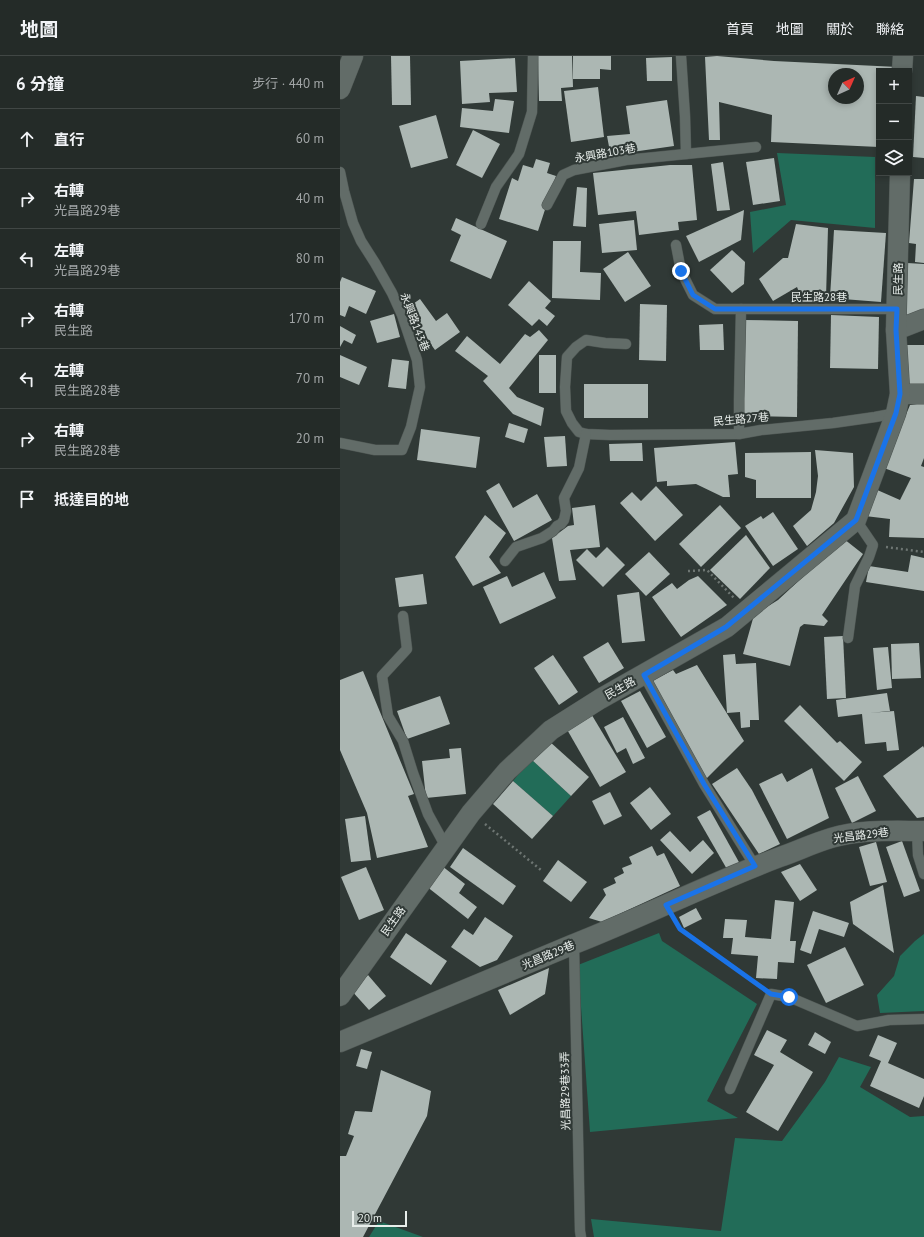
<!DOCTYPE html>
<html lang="zh-TW">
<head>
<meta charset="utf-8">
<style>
  :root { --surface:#242b28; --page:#2c3330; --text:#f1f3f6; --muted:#a3a7a8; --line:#414745 }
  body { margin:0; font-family:"PT Sans","Noto Sans TC",sans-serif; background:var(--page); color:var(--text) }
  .controls { position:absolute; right:12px; top:12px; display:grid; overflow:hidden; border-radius:0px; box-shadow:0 2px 6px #0003 }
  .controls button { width:36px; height:36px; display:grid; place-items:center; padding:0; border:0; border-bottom:1px solid var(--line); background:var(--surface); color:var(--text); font:20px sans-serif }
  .compass { position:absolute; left:488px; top:12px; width:36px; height:36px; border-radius:50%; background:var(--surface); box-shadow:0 2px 6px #0003; rotate:45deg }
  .scale { position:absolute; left:12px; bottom:10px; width:55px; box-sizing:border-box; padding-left:4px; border:2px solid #e8eeeb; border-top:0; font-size:11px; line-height:14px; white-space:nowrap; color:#e8eeeb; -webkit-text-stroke:3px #303936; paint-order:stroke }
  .stop { position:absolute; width:12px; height:12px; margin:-9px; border:3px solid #1a73e8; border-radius:50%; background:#fff }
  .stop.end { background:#1a73e8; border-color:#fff; box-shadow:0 1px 4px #0008 }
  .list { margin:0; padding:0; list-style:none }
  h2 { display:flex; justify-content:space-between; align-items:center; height:52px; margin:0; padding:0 16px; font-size:17px }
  h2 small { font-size:13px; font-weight:400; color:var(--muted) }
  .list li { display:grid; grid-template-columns:26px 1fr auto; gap:12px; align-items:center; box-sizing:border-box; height:60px; padding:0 16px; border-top:1px solid var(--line) }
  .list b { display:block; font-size:15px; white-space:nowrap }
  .list p { margin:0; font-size:13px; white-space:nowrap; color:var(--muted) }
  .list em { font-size:13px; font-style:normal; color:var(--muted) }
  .icon { flex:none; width:22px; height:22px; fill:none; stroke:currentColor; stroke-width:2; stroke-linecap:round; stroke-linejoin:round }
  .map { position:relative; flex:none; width:584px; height:1181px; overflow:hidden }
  header { display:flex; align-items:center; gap:24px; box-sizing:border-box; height:56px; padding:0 20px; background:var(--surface); border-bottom:1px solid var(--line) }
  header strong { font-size:19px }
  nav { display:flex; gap:22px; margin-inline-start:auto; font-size:14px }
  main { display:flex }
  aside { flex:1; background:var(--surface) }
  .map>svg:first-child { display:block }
  .green { fill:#226c58 }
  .building { fill:#acb7b3; fill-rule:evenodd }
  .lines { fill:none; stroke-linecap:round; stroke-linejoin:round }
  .service-casing { stroke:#4e5653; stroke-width:11 }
  .minor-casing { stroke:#4e5653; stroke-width:21 }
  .path { stroke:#6e7673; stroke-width:2.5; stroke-dasharray:2 3; stroke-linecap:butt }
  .service { stroke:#626c68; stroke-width:10 }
  .minor { stroke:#626c68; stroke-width:20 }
  .route { stroke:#1a73e8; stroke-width:5 }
  .labels { text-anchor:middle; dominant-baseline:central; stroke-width:4; stroke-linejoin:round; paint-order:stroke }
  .street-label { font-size:11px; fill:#e8eeeb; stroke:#303936 }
</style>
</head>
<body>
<header>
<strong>地圖</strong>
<nav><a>首頁</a><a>地圖</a><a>關於</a><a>聯絡</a></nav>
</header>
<main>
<aside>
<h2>6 分鐘<small>步行 · 440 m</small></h2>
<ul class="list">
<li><svg class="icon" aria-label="ahead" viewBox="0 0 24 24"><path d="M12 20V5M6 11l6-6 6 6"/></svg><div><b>直行</b></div><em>60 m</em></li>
<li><svg class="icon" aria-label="right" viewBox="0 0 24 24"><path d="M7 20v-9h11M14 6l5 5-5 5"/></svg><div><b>右轉</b><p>光昌路29巷</p></div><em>40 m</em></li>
<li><svg class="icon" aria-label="left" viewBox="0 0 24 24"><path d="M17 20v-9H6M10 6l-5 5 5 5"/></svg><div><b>左轉</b><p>光昌路29巷</p></div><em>80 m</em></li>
<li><svg class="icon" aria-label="right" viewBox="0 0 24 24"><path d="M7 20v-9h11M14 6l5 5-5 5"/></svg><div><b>右轉</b><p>民生路</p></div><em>170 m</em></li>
<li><svg class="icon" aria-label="left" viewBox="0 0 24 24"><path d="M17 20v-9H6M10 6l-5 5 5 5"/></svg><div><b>左轉</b><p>民生路28巷</p></div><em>70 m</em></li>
<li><svg class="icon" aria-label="right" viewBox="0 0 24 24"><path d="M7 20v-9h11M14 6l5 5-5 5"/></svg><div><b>右轉</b><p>民生路28巷</p></div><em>20 m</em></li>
<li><svg class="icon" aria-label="arrive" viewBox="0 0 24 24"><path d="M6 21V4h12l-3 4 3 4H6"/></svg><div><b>抵達目的地</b></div></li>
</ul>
</aside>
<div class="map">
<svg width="584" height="1181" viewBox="0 0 584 1181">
  <rect width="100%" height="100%" fill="#303936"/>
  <g class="green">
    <path d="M437,97L535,101V172L451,164L413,197L410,156L446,149Z"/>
    <path d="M191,703L231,740L213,760L173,725Z"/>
    <path d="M319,877L322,885L417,948L367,1045L398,1062L250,1076L238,909Z"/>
    <path d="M584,878V955L540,957L537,939L554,920L560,900L575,885Z"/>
    <path d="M499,1001L531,1011L520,1031L570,1061L584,1060V1181H254L251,1163L381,1175L395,1082L442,1085L485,1026Z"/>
    <path d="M39,1165L83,1181H29Z"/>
  </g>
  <g class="building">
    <path d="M51,0H70L71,49H52Z"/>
    <path d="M198,0H232L233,31L221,32L222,45H199Z"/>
    <path d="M233,0H271V14L260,13V23H233Z"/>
    <path d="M377,0L434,5L558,11V15H539V91L431,86L432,59L379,46L380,84H369L365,1ZM494,18H518V42H494Z"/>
    <path d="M332,1V25H307L306,2Z"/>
    <path d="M175,2L177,36L149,37L150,46L122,48L120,5Z"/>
    <path d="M258,31L264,81L231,86L224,35Z"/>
    <path d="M576,40L584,41V102L573,101Z"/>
    <path d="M155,43L174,45L169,77L120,71L122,52L153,55Z"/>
    <path d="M327,44L334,90L292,96L271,101L267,80L290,78L286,50Z"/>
    <path d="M96,59L108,102L71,112L59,70Z"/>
    <path d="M133,74L160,88L142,122L116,109Z"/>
    <path d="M434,102L440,145L413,149L406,106Z"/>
    <path d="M196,103L210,107L207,117L216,120L198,175L159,163L172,122L178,125L183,109L193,112Z"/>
    <path d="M383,106L390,154L377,155L371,108Z"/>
    <path d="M330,109H352L357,164L338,166L339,174L299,179L296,155L258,159L253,117Z"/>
    <path d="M574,123H584V207L575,206L576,188L569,187Z"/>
    <path d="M237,131L247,132L246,171L233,170Z"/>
    <path d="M404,154L401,184L359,206L346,180Z"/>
    <path d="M116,162L167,185L151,223L110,205L121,179L111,174Z"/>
    <path d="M294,164L297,194L262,197L259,168Z"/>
    <path d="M456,168L488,172L486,242L461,241L457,231L433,245L419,223L443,202H448Z"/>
    <path d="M494,174L546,177L541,246L490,242Z"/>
    <path d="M213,185H241L240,216L261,217L260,244L212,242Z"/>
    <path d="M392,194L405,206L404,228L392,237L370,214Z"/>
    <path d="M288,196L311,230L285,246L263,213Z"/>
    <path d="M567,207L584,208V256L566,263Z"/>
    <path d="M2,221L36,235L26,258L9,250L5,261L0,259V226Z"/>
    <path d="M189,225L211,245L205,252L215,260L207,270L199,263L192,270L168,249Z"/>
    <path d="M80,243L96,265L107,257L120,276L95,294L66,253Z"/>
    <path d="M300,248L327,249L326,305L299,304Z"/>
    <path d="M54,258L60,281L37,287L30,265Z"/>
    <path d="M491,259L539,261L538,313L490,312Z"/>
    <path d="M404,264L458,265L457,361L403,360Z"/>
    <path d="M383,268L384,294H360L359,269Z"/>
    <path d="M0,270L16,279L12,288L4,284L0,291Z"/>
    <path d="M199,274L208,284L169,332L177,341L204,352L201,370L173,358L143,325L148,320L115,295L127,280L160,308L185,278L190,281Z"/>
    <path d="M563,289H584V332L562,331Z"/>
    <path d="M0,299L27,311L19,329L0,321Z"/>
    <rect x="199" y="299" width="17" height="38"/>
    <path d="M52,303L69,305L66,333L48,331Z"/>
    <rect x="244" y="328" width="64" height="34"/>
    <path d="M584,347V402L581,410L584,411V482L549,481L550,463L525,460L535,433L560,444L571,422L544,412L570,349Z"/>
    <path d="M169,367L188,373L184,387L165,381Z"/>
    <path d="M81,373L140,381L136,412L77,404Z"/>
    <path d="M225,380L227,410L207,411L204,381Z"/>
    <path d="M395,386L398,418L388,419L390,441H383L356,428L327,430V425L317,426L314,392Z"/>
    <path d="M302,387L303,405H270L269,388Z"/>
    <path d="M475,394L513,397L514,431L494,467L467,490L453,470L471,454L476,436L478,420Z"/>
    <path d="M471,396V442H416V424L405,421V397Z"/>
    <path d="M159,427L173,452L197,438L212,464L174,485L146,435Z"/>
    <path d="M316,430L343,459L315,485L280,447L292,436L301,445Z"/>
    <path d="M255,449L260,491L230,494L236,524L219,525L212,482L228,470L234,469L232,452Z"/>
    <path d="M380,449L401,472L361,511L339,488Z"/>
    <path d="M433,456L458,493L433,510L405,470L421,460L423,463Z"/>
    <path d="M145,459L166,477L149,501L161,517L133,530L115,501Z"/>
    <path d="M406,479L430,512L400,543L370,514Z"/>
    <path d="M504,483L523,498L482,559L488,565L484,570L464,568L460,571L450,610L403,598L414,559L438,544Z"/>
    <path d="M267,491L285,509L263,531L236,504L247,493L256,502Z"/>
    <path d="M309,496L330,518L306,540L285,518Z"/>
    <path d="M571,499L584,502V535L526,526L529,510L568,516Z"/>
    <path d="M204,516L216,542L160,568L143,531L167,520L172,531Z"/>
    <path d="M83,518L87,548L59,551L55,522Z"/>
    <path d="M358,520L387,549L341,581L312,541L332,527L337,533L349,524Z"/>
    <path d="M299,536L305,585L282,587L277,539Z"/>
    <path d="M503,580L506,642L487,643L484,581Z"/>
    <path d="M268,586L284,612L259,627L243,601Z"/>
    <path d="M579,587L581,622L552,623L551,588Z"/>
    <path d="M548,591L552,632L537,634L533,592Z"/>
    <path d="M395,598L396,608L416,607L419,664H410V671L401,672L400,656L387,657L383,599Z"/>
    <path d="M213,599L238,636L219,649L194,612Z"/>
    <path d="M357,609L404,685L366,723L312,625L333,614L336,618Z"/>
    <path d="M23,615L74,738L68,740L88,791L37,802L27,757L0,694V624Z"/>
    <path d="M300,635L326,681L307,692L281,645Z"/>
    <path d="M547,637L550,655L529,657L554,655L559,694L547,695L546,686L525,688L522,658L498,661L496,644Z"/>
    <path d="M100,640L110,668L67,683L57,655Z"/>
    <path d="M460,649L497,687L500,685L522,706L504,725L444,665Z"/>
    <path d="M250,656L286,716L260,731L225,670Z"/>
    <path d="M283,661L305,702L293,708L286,692L277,697L264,671Z"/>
    <path d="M209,685L249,721L231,740L191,703Z"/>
    <path d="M583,690L584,692V761L577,762L543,720Z"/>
    <path d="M121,692L126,738L86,742L82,705L110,702L109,693Z"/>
    <path d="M397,712L412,734L440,788L419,798L372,728Z"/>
    <path d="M472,712L489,762L447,783L419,728L442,717L447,726Z"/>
    <path d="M518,720L536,755L512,767L495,732Z"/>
    <path d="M173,725L213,760L192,783L153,748Z"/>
    <path d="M310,731L331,758L311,774L290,747Z"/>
    <path d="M270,736L282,760L264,769L252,745Z"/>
    <path d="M370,754L400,808L388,815L357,761Z"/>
    <path d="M25,760L31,804L11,806L5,763Z"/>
    <path d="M330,775L350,796L363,784L374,797L352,818L320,784Z"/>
    <path d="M562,785L580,835L564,841L546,791Z"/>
    <path d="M536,786L547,826L530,830L519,791Z"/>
    <path d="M312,790L317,800L324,797L340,830L262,866L249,862L266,839L263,833L276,827L274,822L284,817L282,812L292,808L289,801Z"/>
    <path d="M123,792L176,830L163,849L110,811Z"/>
    <path d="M218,804L247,826L231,846L203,825Z"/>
    <path d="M460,808L477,834L460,845L441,816Z"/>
    <path d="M102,810L125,828L119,837L137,851L128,863L86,830Z"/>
    <path d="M26,811L44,854L19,864L1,821Z"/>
    <path d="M543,829L554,897L513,868L510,846Z"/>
    <path d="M435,844L454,846L450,885H456L454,907L438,906L437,923L416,922L418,900L391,898L393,882H383L385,863L407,864L405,881L431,883Z"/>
    <path d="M356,852L362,863L344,872L339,861Z"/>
    <path d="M473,855L509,867L504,881L479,873L471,898L460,894Z"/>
    <path d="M145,861L173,880L157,904L140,911L111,891L124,873L133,879Z"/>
    <path d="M66,877L107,905L91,929L50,901Z"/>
    <path d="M505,891L524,929L486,947L467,909Z"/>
    <path d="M209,912L205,938L170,959L158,934Z"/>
    <path d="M28,919L46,940L29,954L11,934Z"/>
    <path d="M427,974L447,984L440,996L473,1016L438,1075L406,1056L434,1009L414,999Z"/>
    <path d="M475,976L491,986L485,998L468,989Z"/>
    <path d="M538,979L557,987L548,1007L584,1023V1040L579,1052L530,1030L541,1005L529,1000Z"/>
    <path d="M21,993L32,996L27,1013L16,1010Z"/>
    <path d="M41,1014L91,1035L87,1060L23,1181H0V1100H6L14,1080L8,1078L15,1055L32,1056Z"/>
  </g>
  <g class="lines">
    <g class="service-casing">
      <g id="service">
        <path d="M341,0L345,60L346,98L416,91"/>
        <path d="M0,116L4,135L13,167L21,185L35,207L52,237L62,259L77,304L80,331L71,371L62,394H35L0,387"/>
        <path d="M207,149L223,119L234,114L286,104L346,98"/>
        <path d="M141,168L156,131L179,98L192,56L193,0"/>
        <path d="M336,189L341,215L353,239L375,253H557"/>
        <path d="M286,288L265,287L246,284L236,291L227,301L225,331L226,355L232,367L239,376L246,378L270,379L399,378L421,374L493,367L535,361L556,357"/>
        <path d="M399,378V343L401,253"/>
        <path d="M165,505L176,491L202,482L213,475L217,470L221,468L224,464L226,455L224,442L239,412L246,378"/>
        <path d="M63,560L67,593L42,620L48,660L63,685L73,717L88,758L106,791"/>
        <path d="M508,582L515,530L529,501L533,489L516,464"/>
        <path d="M304,619L364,728L415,810"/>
        <path d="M577,775L578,799L584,818"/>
        <path d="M234,888L240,1175L241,1181"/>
        <path d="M390,1033L431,938L449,941L517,970L549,964L584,963"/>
      </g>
    </g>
    <g class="minor-casing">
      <g id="minor">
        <path d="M562,15L563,0"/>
        <path d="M0,33L13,0"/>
        <path d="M556,274L584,263"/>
        <path d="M560,338H584"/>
        <path d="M0,940L131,757L167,715L211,674L260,643L387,571L516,464L556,357L560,338L556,274L560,117"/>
        <path d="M0,986L234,888C303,861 370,827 440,801C457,795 474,787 491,782C520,773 553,775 584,775"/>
      </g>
    </g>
    <g class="path">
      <path d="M546,491L584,496"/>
      <path d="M348,515L367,514L394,542"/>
      <path d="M145,768L201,814"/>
      <path d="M335,865L340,873L421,931"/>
    </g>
    <use href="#service" class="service"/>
    <use href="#minor" class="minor"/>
  </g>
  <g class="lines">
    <path class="route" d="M341,215L353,239L375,253H557L556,274L560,338L556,357L516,464L386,571L304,619L364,728L415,810L326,849L340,873L431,938L449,941"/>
  </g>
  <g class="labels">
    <g class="street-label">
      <text transform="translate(265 97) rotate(-10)">永興路103巷</text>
      <text transform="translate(558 223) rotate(-89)">民生路</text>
      <text x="479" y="241">民生路28巷</text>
      <text transform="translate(75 266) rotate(69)">永興路143巷</text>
      <text transform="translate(401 363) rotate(-5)">民生路27巷</text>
      <text transform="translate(280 632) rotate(-29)">民生路</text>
      <text transform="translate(521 779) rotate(-7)">光昌路29巷</text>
      <text transform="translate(53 865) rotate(-55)">民生路</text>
      <text transform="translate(208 899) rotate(-23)">光昌路29巷</text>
      <text transform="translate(225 1035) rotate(-91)">光昌路29巷33弄</text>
    </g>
  </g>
</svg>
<div class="controls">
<button>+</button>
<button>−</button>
<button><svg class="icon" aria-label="layers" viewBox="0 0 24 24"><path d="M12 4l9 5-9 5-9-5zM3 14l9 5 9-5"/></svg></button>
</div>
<svg class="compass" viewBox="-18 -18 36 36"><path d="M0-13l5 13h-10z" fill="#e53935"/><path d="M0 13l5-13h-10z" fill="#a3a7a8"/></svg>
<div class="scale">20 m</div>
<div class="stop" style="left:449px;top:941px"></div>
<div class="stop end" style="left:341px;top:215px"></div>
</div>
</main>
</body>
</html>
